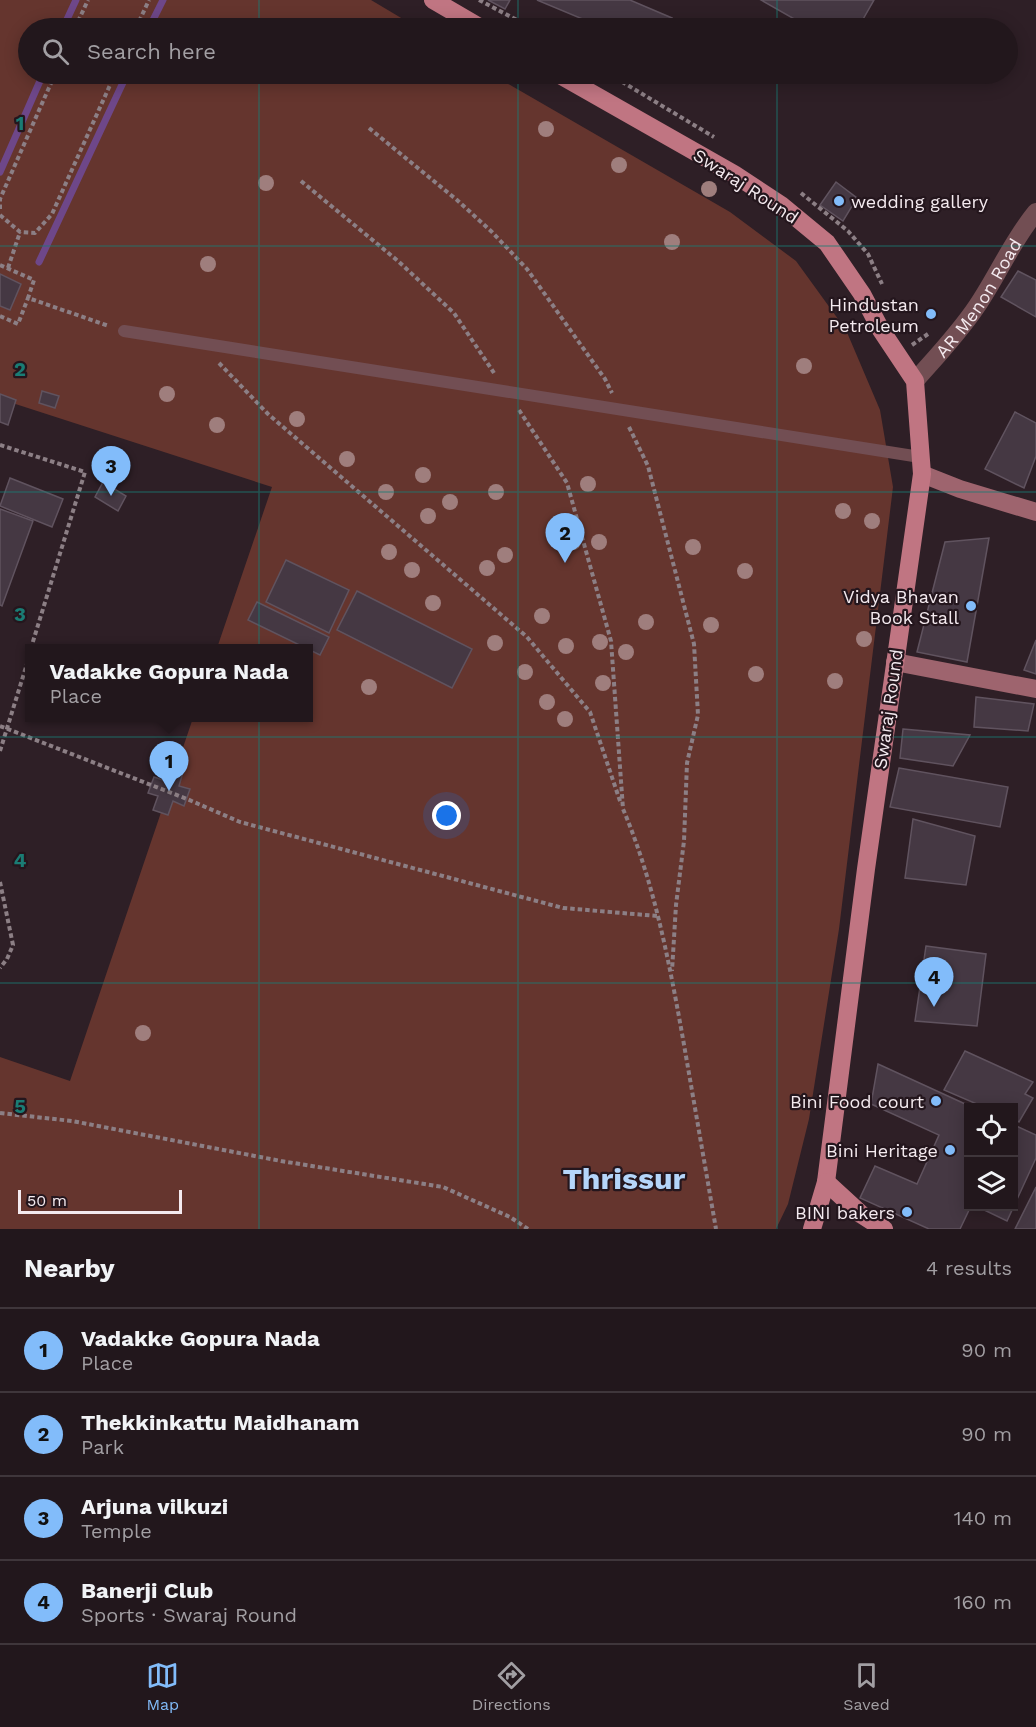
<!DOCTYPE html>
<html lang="en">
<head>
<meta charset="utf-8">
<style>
  :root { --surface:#22171c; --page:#2a2025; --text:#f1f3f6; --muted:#a29fa3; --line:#3f363b; --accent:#82bcfa }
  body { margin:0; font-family:"Work Sans",sans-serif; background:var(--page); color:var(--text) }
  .controls { position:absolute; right:18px; bottom:18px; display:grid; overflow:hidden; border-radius:0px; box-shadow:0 3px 15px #0003 }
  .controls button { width:54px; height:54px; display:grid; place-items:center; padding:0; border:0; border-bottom:2px solid var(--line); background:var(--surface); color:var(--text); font:30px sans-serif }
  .scale { position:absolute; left:18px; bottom:15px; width:164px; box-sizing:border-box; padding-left:6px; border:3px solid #f4eaef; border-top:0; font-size:16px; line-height:21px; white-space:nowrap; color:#f4eaef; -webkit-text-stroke:4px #24161d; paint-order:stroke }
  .you { position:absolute; left:447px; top:816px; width:21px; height:21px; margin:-15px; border:4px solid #fff; border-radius:50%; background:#1a73e8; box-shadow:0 0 0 9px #1a73e833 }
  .badge { display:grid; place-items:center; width:39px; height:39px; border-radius:50%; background:var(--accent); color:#111; font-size:20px; font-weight:700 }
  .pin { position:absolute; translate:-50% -50px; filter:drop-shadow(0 2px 3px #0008) }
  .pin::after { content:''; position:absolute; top:32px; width:21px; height:18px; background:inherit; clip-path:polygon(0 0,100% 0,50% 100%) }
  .popup { position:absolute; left:25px; top:644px; width:288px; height:78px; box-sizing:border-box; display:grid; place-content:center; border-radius:0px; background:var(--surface); filter:drop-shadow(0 2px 4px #0005); font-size:20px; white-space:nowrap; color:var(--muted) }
  .popup b { font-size:22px; color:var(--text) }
  .popup::after { content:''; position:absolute; left:50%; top:100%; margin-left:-12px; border:12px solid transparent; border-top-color:var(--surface) }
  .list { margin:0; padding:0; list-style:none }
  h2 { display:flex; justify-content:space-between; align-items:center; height:78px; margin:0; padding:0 24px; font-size:26px }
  h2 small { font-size:20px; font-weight:400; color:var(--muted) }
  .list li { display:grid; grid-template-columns:39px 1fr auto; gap:18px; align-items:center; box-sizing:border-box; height:84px; padding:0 24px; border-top:2px solid var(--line) }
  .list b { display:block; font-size:22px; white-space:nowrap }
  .list p { margin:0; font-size:20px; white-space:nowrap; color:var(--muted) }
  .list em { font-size:20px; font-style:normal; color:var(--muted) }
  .icon { flex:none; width:33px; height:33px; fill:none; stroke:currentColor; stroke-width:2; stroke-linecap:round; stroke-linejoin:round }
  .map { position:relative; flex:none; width:1036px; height:1229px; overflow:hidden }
  .search { position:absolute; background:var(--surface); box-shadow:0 3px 15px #0003; left:18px; right:18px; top:18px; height:66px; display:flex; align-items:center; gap:15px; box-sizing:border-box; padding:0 21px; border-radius:33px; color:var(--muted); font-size:22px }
  .sheet { height:414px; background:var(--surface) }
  nav { display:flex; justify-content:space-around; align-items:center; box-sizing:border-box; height:84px; border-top:2px solid var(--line); background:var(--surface); font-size:16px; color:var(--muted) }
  nav a { display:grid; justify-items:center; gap:3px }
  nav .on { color:var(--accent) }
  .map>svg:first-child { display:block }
  .green { fill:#65352e }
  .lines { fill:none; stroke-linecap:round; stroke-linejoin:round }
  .stream { stroke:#6e4789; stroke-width:7 }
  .building { fill:#453843; stroke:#60535f; stroke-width:1.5 }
  .path { stroke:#8c7f85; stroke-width:4; stroke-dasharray:4.5 3; stroke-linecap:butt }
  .lane { stroke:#724e53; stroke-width:12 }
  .street { stroke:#724e53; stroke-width:18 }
  .secondary { stroke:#9e646e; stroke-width:18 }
  .primary { stroke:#c07582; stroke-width:18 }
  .tree { fill:#9f7e7d }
  .grid { fill:none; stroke:#1a7c74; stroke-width:1.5; stroke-opacity:0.55 }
  .poi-dot { fill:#82bcfa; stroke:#24161d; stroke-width:2 }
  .labels { text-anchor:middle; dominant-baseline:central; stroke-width:4.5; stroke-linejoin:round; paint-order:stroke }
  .street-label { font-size:18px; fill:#f4eaef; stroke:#24161d }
  .poi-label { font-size:18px; fill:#f4eaef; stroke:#24161d; text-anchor:end }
  .town-label { font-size:30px; font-weight:bold; fill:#b5d5f9; stroke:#24161d }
  .grid-label { font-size:20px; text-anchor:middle; font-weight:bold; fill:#1a7c74; stroke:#24161d; stroke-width:4.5; stroke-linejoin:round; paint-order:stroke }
</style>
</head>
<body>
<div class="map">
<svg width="1036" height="1229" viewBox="0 0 1036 1229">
  <rect width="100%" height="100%" fill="#2e1f26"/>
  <path class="green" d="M0,0H371L418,28H28V74H491L730,212L796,261L846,330L880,410L893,487L839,929L809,1119L788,1204L776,1229H0V1057L70,1081L193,718H308V648H217L272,487L0,399Z"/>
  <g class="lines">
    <g class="stream">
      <path d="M63,28L76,0"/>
      <path d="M149,28L163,0"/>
      <path d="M0,172L43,74"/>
      <path d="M39,262L127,74"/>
    </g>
  </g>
  <g class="building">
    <path d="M488,0H510L505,9Z"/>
    <path d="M537,0H630L672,18L667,28H604Z"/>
    <path d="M761,0H874L858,28H810Z"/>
    <path d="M836,182L857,198L843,221L820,205Z"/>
    <path d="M1018,271L1036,280V317L1001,297Z"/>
    <path d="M0,274L21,284L10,310L0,306Z"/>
    <path d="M42,391L59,396L55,408L39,403Z"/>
    <path d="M0,394L16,400L8,425L0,422Z"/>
    <path d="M1015,412L1036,423V456L1024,488L985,469Z"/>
    <path d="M10,478L63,499L52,527L0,506Z"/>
    <path d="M103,482L126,496L118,511L95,497Z"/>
    <path d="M0,509L33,521L2,606L0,605Z"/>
    <path d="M989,538L967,662L917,652L945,542Z"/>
    <path d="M286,560L349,590L329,633L266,602Z"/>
    <path d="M357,591L472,649L452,688L337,630Z"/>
    <path d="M257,602L329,637L320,655L248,620Z"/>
    <path d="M1036,640V674L1024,670Z"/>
    <path d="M976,697L1034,704L1028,731L974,727Z"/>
    <path d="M903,729L970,735L953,766L900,758Z"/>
    <path d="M168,767L183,772L179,786L190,789L184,806L173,801L168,815L153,810L158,796L148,793L154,777L163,780Z"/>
    <path d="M899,768L1008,787L1000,827L890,807Z"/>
    <path d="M913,819L975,836L966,885L905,878Z"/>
    <path d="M926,946L986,954L977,1026L915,1021Z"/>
    <path d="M965,1051L1033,1082L1025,1094L1033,1098L1019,1122L1014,1119V1108H986L944,1090Z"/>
    <path d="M878,1064L974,1108H968V1206H971L960,1229H929L860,1198L875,1166L917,1184L939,1135L871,1104Z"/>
    <path d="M1014,1125L1036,1135V1158L1007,1221L976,1206H1014Z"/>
    <path d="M1036,1187V1229H1015Z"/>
  </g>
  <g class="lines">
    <g class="path">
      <path d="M479,0L532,28"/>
      <path d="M75,28L88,0"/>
      <path d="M136,28L149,0"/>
      <path d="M609,74L714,137"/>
      <path d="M369,128L457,200L492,232L527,269L605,379L612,393"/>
      <path d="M301,181L398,261L454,313L494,373"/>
      <path d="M801,193L848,231L868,254L882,284"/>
      <path d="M0,209V199L55,74"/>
      <path d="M0,215L20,232L35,233L52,214L115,74"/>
      <path d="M0,265L34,280L28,298L109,326"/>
      <path d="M8,268L20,232"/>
      <path d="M0,316L18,324L28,298"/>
      <path d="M912,345L928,334"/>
      <path d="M219,363L268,414L527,637L590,712L621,804"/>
      <path d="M519,410L567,483L611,641L623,809C654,882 669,961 683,1039C694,1102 705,1166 716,1229"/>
      <path d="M629,427L648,466L694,644L698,715L687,763L684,841L676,905L672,971"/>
      <path d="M0,445L85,472L31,648"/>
      <path d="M0,726L187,799L240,822L563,908L658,916"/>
      <path d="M0,751L30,654"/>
      <path d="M0,882L13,945L7,959L0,968"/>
      <path d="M0,1113L72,1121L281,1161L443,1187L510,1217L528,1229"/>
    </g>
    <path class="lane" d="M124,331L920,457"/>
    <path class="street" id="s1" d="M915,381C936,357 959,333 977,306C998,275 1012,241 1036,212"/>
    <g class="secondary">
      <path d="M922,474L960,489L1036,512"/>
      <path d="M895,662L1036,689"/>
    </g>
    <g class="primary">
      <path d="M433,0L481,28"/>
      <path d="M558,74L734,174L781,205L827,243L862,294L881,330L915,381L922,474L866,869L826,1182L812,1229"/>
      <path d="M826,1182L862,1215L884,1229"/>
    </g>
  </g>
  <g class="tree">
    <circle cx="546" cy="129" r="8"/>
    <circle cx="619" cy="165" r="8"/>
    <circle cx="266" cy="183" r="8"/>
    <circle cx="709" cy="189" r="8"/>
    <circle cx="672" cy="242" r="8"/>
    <circle cx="208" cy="264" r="8"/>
    <circle cx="804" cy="366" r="8"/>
    <circle cx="167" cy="394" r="8"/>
    <circle cx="297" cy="419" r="8"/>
    <circle cx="217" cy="425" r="8"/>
    <circle cx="347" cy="459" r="8"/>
    <circle cx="423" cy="475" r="8"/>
    <circle cx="588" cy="484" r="8"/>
    <circle cx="386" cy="492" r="8"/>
    <circle cx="496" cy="492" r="8"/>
    <circle cx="450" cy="502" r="8"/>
    <circle cx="843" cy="511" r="8"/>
    <circle cx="428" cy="516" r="8"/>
    <circle cx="872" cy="521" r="8"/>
    <circle cx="573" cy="542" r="8"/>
    <circle cx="599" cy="542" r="8"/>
    <circle cx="693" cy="547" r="8"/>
    <circle cx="389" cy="552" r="8"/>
    <circle cx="505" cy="555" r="8"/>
    <circle cx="487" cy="568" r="8"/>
    <circle cx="412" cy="570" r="8"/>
    <circle cx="745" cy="571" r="8"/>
    <circle cx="433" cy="603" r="8"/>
    <circle cx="542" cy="616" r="8"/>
    <circle cx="646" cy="622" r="8"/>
    <circle cx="711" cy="625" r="8"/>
    <circle cx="864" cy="639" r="8"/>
    <circle cx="600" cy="642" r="8"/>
    <circle cx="495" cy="643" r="8"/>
    <circle cx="566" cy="646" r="8"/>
    <circle cx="626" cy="652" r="8"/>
    <circle cx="525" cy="672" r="8"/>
    <circle cx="756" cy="674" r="8"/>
    <circle cx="835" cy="681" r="8"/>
    <circle cx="603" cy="683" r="8"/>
    <circle cx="369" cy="687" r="8"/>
    <circle cx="547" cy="702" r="8"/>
    <circle cx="565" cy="719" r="8"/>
    <circle cx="143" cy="1033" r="8"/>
  </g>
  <path class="grid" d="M259,0V28M518,0V28M777,0V28M259,74V1229M518,74V1229M777,74V1229M0,246H1036M0,492H1036M0,737H1036M0,983H1036"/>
  <g class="poi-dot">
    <circle cx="839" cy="201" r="6"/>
    <circle cx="931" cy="314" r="6"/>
    <circle cx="971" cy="606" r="6"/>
    <circle cx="936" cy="1101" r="6"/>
    <circle cx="950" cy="1150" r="6"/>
    <circle cx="907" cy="1212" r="6"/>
  </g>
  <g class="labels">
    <g class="street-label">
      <text transform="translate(746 186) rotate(33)">Swaraj Round</text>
      <text stroke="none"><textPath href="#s1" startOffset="105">AR Menon Road</textPath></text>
      <text transform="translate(888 709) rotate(-82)">Swaraj Round</text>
    </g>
    <g class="poi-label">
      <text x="851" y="201" text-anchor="start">wedding gallery</text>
      <text x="919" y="304">Hindustan<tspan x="919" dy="21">Petroleum</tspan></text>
      <text x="959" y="596">Vidya Bhavan<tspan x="959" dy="21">Book Stall</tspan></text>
      <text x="924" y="1101">Bini Food court</text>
      <text x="938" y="1150">Bini Heritage</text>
      <text x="895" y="1212">BINI bakers</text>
    </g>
    <g class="town-label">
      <text x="624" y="1178">Thrissur</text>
    </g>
  </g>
  <g class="grid-label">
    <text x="20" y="130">1</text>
    <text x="20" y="376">2</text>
    <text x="20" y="621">3</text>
    <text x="20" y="867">4</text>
    <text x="20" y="1113">5</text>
  </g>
</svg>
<div class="controls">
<button><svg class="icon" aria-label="locate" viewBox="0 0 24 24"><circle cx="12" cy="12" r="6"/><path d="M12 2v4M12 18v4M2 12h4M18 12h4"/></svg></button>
<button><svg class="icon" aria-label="layers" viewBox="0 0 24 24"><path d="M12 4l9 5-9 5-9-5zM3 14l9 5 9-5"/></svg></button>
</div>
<div class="scale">50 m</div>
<div class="you"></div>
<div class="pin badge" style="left:169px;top:791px">1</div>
<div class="popup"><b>Vadakke Gopura Nada</b>Place</div>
<div class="pin badge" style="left:565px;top:563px">2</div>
<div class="pin badge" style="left:111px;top:496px">3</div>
<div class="pin badge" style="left:934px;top:1007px">4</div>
<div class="search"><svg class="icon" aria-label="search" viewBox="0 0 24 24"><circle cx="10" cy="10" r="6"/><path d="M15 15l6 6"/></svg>Search here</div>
</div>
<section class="sheet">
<h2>Nearby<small>4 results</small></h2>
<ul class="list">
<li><span class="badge">1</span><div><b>Vadakke Gopura Nada</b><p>Place</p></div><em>90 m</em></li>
<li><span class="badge">2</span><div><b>Thekkinkattu Maidhanam</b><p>Park</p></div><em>90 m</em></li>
<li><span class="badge">3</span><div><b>Arjuna vilkuzi</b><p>Temple</p></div><em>140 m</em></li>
<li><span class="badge">4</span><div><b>Banerji Club</b><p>Sports · Swaraj Round</p></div><em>160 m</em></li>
</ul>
</section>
<nav>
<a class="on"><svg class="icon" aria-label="map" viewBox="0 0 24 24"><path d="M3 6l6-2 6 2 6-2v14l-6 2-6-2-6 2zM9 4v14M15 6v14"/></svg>Map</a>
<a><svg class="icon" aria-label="directions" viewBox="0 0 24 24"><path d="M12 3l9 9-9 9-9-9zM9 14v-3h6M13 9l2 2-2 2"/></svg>Directions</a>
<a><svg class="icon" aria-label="saved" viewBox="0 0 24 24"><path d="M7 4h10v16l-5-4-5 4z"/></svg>Saved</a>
</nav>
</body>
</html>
